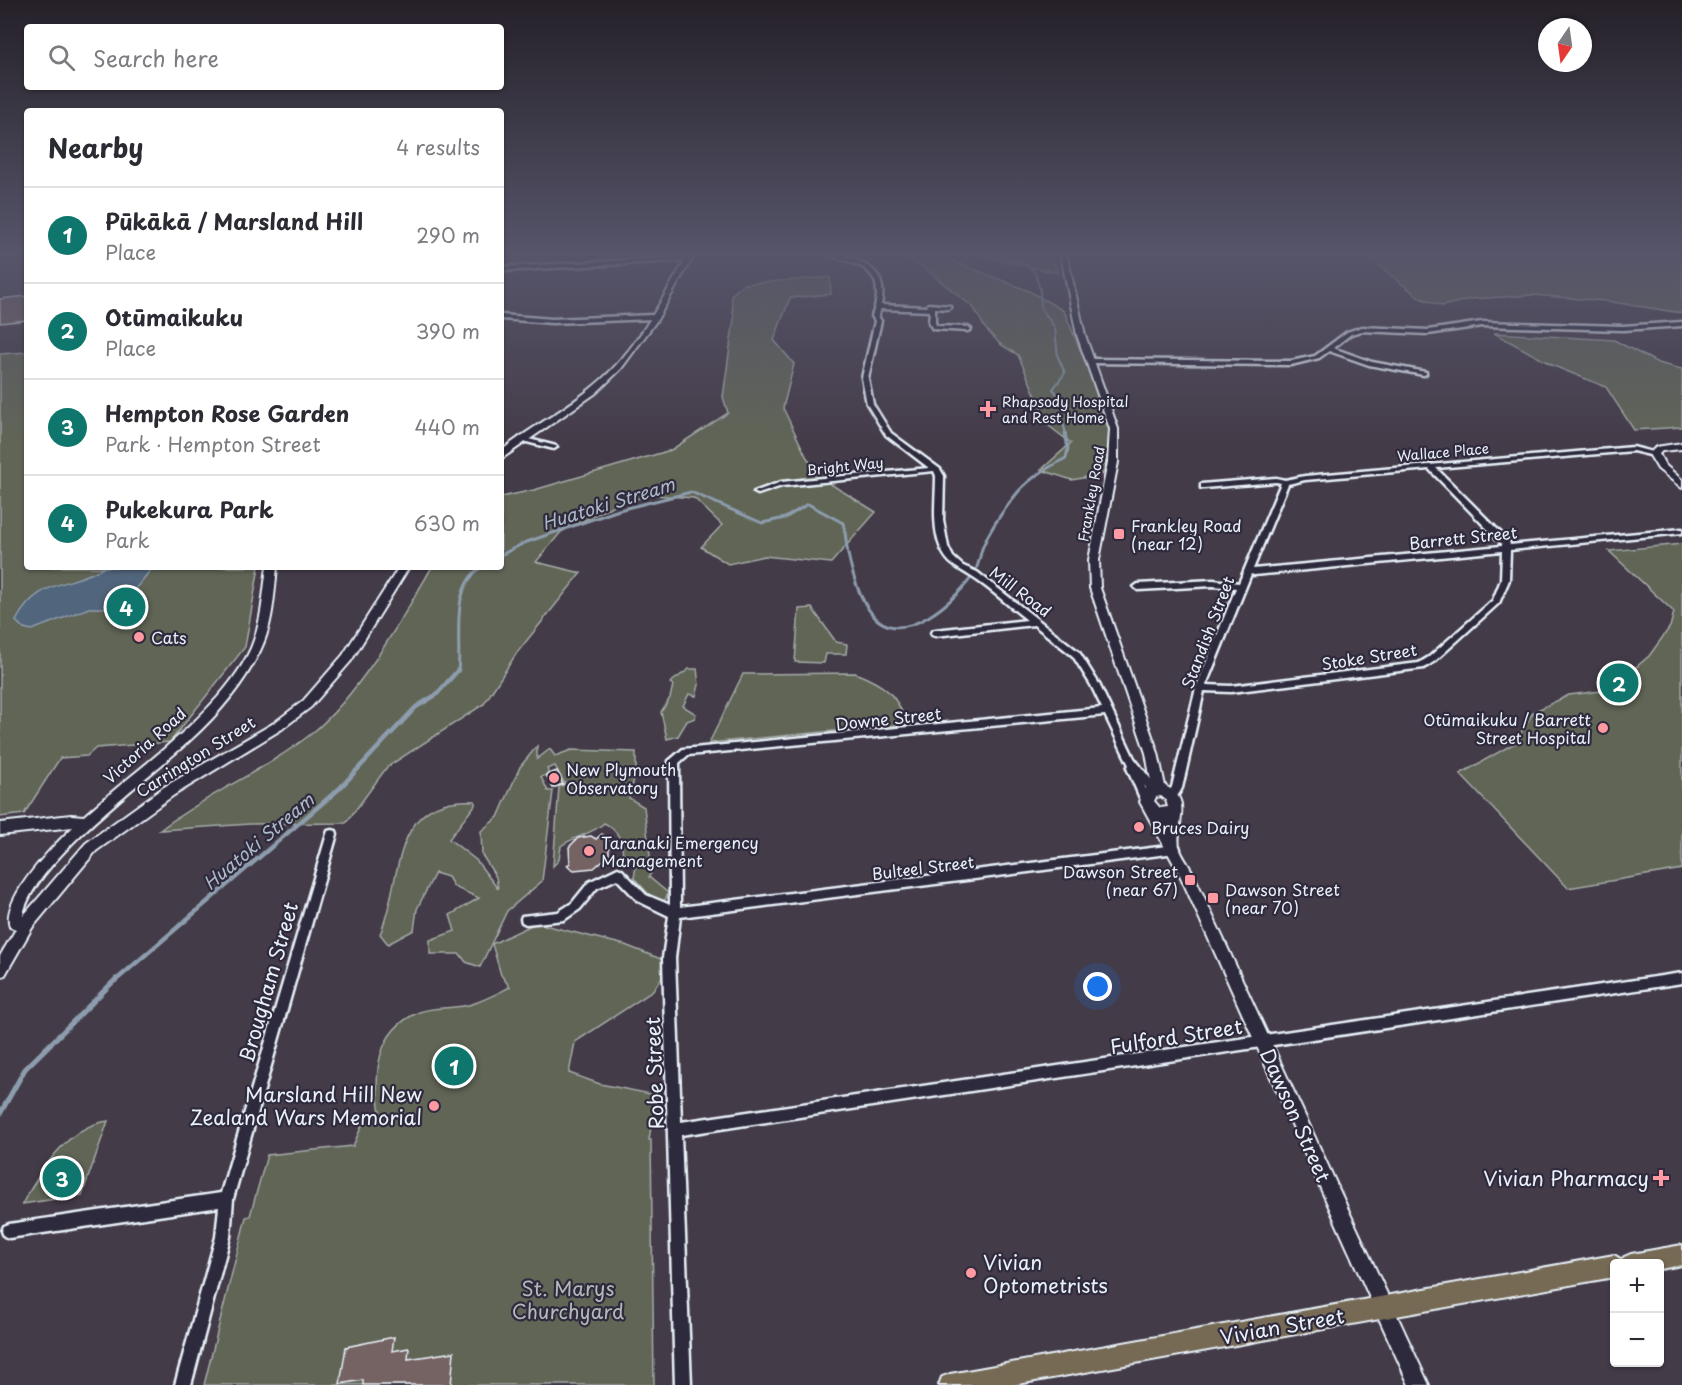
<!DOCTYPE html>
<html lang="en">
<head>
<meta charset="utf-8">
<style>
  :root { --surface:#fff; --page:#f2f2f3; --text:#2b2b33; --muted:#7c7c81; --line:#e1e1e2; --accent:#0f766e }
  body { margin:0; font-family:"Playpen Sans",sans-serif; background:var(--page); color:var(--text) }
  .controls { position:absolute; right:18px; bottom:18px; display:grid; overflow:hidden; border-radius:6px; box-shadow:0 2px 4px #0004 }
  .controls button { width:54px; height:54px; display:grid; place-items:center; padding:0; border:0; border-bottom:2px solid var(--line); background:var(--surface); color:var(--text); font:30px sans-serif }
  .compass { position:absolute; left:1538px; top:18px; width:54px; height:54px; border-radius:50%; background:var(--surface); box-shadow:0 2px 4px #0004; rotate:193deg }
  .you { position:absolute; left:1098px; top:987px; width:21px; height:21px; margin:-15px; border:4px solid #fff; border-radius:50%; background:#1a73e8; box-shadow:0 0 0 9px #1a73e833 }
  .badge { display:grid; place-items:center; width:39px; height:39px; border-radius:50%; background:var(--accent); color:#fff; font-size:20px; font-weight:700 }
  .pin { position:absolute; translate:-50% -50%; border:3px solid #fff; box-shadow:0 2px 6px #0006 }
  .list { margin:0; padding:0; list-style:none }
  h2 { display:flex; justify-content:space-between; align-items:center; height:78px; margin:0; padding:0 24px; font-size:26px }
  h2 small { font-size:20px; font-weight:400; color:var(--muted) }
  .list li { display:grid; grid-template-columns:39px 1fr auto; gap:18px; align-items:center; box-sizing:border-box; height:96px; padding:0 24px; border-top:2px solid var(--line) }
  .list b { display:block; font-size:22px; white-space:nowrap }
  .list p { margin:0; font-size:20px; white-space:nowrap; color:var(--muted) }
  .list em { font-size:20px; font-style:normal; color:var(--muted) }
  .icon { flex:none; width:33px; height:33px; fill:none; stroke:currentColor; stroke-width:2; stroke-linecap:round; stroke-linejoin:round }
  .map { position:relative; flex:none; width:1682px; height:1385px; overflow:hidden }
  .search { position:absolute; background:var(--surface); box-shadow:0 2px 4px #0004; left:24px; top:24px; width:480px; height:66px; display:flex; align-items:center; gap:15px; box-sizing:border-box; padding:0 21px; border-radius:6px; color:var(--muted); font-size:22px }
  .panel { position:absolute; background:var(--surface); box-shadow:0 2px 4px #0004; left:24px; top:108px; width:480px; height:462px; border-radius:6px }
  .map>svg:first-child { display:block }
  .green { fill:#616557; stroke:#a4aba8; stroke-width:1.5 }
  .water { fill:#51657c; stroke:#8d9dae; stroke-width:1.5 }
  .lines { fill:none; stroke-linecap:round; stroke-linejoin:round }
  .stream-far3 { stroke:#8d9dae; stroke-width:2 }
  .stream-far2 { stroke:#8d9dae; stroke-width:3 }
  .stream-far1 { stroke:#8d9dae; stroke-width:4.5 }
  .stream { stroke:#8d9dae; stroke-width:5 }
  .building { fill:#756262; stroke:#e8f1f8; stroke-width:1.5 }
  .street-casing { stroke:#e8f1f8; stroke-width:5 }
  .secondary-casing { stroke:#e8f1f8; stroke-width:4 }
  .primary-casing { stroke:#e8f1f8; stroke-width:4 }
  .street { fill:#2f2a3d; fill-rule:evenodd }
  .secondary { fill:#2f2a3d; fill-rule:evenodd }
  .primary { fill:#766a55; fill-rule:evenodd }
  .poi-dot { fill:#ff9aa2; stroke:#2f2a3d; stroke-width:2 }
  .labels { text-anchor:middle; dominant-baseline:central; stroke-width:4.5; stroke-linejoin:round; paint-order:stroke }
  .far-poi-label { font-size:14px; fill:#e8f1f8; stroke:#2f2a3d; text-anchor:start }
  .far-street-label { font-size:14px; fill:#e8f1f8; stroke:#2f2a3d }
  .poi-label { font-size:16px; fill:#e8f1f8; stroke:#2f2a3d; text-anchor:start }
  .street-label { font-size:16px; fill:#e8f1f8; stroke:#2f2a3d }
  .water-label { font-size:18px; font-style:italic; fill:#acb9c6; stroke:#2f2a3d }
  .near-street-label { font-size:20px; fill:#e8f1f8; stroke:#2f2a3d }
  .near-poi-label { font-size:20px; fill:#e8f1f8; stroke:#2f2a3d; text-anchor:end }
  .near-park-label { font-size:20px; fill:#b2b9b8; stroke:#2f2a3d }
</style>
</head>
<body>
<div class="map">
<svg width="1682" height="1385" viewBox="0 0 1682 1385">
  <rect width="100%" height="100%" fill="#443b48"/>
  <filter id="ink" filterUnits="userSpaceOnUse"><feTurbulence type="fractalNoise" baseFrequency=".0167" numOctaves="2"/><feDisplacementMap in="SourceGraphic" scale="12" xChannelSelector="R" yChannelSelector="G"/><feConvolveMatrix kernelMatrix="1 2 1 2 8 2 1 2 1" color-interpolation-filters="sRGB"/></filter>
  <g filter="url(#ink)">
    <g class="green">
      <path d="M897,252H930L1029,291L1064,311L1114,430L1103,474L1072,480L1041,470L1071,443L1049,426L1018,355L1000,344L985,328L974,308L923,267Z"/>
      <path d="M964,252H1016L1051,256L1058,273Z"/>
      <path d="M1362,252H1682V313L1606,301L1533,295L1471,299L1442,306L1420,298Z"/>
      <path d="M830,277L831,294L790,298L774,340L794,364L783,408L806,456L819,477L876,512L831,563L764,556L728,564L701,547L722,525L694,498L654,495L618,503L561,532L536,562L581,573L516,654L484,704L387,767L346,823L250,824L160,830C208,793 264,771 311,734C359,695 401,620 432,567H501V497L534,490L671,450L728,413L723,397L734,318L731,295L744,284Z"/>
      <path d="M1494,333L1614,340L1658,363L1682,369V427L1634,430L1606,387L1554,366Z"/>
      <path d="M27,352V567H259L245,647L170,742L96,748L87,756L60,758L24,814L0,817V354Z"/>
      <path d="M1682,544V869L1568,888L1460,774L1515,743L1533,712L1569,695L1609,690L1649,656L1670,627L1674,612L1609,551Z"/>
      <path d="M812,608L836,642L847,644L846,654H826L824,663L795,662L799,609Z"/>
      <path d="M689,669H697L699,685L696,696L689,694L683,706L696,714L695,718L687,721L678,736L667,739L661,712L670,698L673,685L670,683Z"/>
      <path d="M855,673C885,685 896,693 907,724L709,743L743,674Z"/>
      <path d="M537,746V759L550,749L555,756L571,750L636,752V772L629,798L644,807L652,871L649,877L668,893L665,900L656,902L634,878L637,860L623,855C622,840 618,830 604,823C593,834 574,836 561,846L559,860L553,866L559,787L565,784L555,766L547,769L549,774L541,777L548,791H553L542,881L507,911L480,967L466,962L460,954H430V940L455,931L450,915L479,898L454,887L448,877L435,873L417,909L414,930L388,944L380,934C403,880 389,795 475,801V805L449,839L476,860L498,889L496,877L482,855L481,831L498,817L520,767Z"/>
      <path d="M536,923L625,945L666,961L664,974L653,991L575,1042L569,1073L600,1084L656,1095L649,1140H651L654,1385H204L246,1217L250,1216L267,1155L353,1146L367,1114L380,1112C373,1073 377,1031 417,1013C433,1005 455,1010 472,1004C485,1000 498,993 510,987L501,975L492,944Z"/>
      <path d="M108,1121L82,1195L22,1204C41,1171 67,1126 108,1121Z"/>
    </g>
    <path class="water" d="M105,567H153L136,588L119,603L103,608H89L32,630L23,628L16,621C38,578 69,588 105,567Z"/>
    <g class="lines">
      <path class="stream-far3" d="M993,252L1024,262L1034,271L1040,289L1041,308L1055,328L1058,357L1065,373L1053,389L1063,401L1062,419L1066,434"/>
      <g class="stream-far2">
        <path d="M501,555L524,543L619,510L691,492L762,523L785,518L808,504L843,523C846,533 846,544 848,554C852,573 860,599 872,614C901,651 958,599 975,572C979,564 980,554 983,546C991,527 1005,508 1018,492C1031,477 1049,467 1066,458L1068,449L1065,433"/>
        <path d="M458,671C462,637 449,590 481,567"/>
      </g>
      <path class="stream-far1" d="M115,981L340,788L416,707L436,695L458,670"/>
      <path class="stream" d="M0,1114L25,1069L116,979"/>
    </g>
    <g class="building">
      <path d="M27,296V320L0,323V299Z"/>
      <path d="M557,771L563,784L553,788L546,775Z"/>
      <path d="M602,834L609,839V855L594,868L574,870L567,865L570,863L569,847L578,838L591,836L596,839Z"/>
      <path d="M394,1337L392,1351L409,1348L408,1359L454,1352L451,1385H363V1380L340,1384L346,1347Z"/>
    </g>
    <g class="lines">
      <g class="street-casing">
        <g id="street">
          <path d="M824,252C833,252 840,255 848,257C873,266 887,276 881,305L927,307V305L929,304L950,306L951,307L948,309L935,308V323L937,326L968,327L971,329L968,331L933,329L929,323L930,311L881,309L878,316L881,321L868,378L873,404L891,433L940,469L944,476L943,520L948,547L953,557L963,566L977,572L1079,652L1099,684L1134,758L1160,791L1158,794C1151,796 1148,790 1144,785L1152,802L1151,805L1147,806L1143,805L1127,768L1129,765L1105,715L688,755L679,763L680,907L1175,845L1179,846L1180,849L1179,852L1175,853L680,917L675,958L681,1122L1682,973V983L681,1135L691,1385H675L663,958L669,916L638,901L617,879L597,888L580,909L564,920L526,924L522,922L521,919L522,916L558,912L572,903L589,882L618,868L622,870L646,895L670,905L669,761L683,749L1102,708L1091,685L1073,656L1034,625L935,636L932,635L931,633L932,631L935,630L1027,620C1009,606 992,590 972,577C957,567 947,565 940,546C932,524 936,499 936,476L934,471L782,486L758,494L754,492L781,482L929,468L886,435L867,404L862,378L875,321L872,316C875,308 877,301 877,293C877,262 845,263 824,252Z"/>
          <path d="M691,257L692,258L689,260L501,271V267Z"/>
          <path d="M501,315L552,319L653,315L656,317L653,319L552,323L501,319Z"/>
          <path d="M1482,322L1623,326L1682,322V326L1623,330L1482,326L1428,334L1362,331L1351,334L1333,348L1372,362L1426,372V374L1424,375L1369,365L1329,351L1319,358L1291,365L1090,363L1087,361L1090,359L1291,361L1315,356L1347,332L1362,327L1428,330Z"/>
          <path d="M521,437L556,446L557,447L554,449L519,440V438Z"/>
          <path d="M1633,447L1656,453L1657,454L1654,456L1633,451L1436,468L1509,541L1510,545L1682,529V533L1510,550L1509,580L1499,603L1435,661L1424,668L1231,692L1204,691L1182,788C1179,794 1175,801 1167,799L1166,796L1172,787L1196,688L1236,588L1213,586L1138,590L1134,587L1138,584L1213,580L1239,583L1281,483L1276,482L1204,488H1201V484L1276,478L1285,480L1305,476ZM1429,469L1502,544V546L1253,569L1288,484L1305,480ZM1502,551L1501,580L1493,600L1429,657L1419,663L1231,686L1206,685L1251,574L1254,575Z"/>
          <path d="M332,830L336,831L337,834L233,1199L230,1237L191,1385H175L216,1237L219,1207L9,1238L4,1236L2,1231L4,1226L9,1224L221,1193L327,834L328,831Z"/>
        </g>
      </g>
      <g class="secondary-casing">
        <g id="secondary">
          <path d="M690,252H696L657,320L621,369L596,393L501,459V451L510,444C540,422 573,405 601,380C640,346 663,296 690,252Z"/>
          <path d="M1060,252H1066L1085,335L1118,429V462L1099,560L1100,588L1158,753L1165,786C1194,799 1175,824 1179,847C1181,855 1189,865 1193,873L1429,1385H1409L1180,875L1140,802L1146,788L1152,787L1146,753L1090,588L1089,560L1108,462L1110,429L1077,335ZM1161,796L1166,800L1168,807L1160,808L1154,801L1156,797Z"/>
          <path d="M1682,443V449L1662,451L1659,454L1665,465L1682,480V488L1658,469L1649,454L1656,447Z"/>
          <path d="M267,567H277C274,595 273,625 260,651C243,686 215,718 187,743C146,780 31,864 23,916L86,843L164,787L274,723L303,701L343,655L399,567H409L351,661L311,707L282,729L174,795L96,851L32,928L5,975L0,977V956L16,929L10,927C0,899 54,845 73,827L0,835V823L71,815L84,816C135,770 223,711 251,648C262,622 263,594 267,567Z"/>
        </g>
      </g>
      <g class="primary-casing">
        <path id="primary" d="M1682,1245V1265L1660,1269V1264H1614V1277L1013,1385H939L942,1377L950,1374L1614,1255L1622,1260L1624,1257L1631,1254Z"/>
      </g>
      <use href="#street" class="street"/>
      <use href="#secondary" class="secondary"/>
      <use href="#primary" class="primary"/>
    </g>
  </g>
  <linearGradient id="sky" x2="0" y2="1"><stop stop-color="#252028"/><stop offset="0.57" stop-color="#56556a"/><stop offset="1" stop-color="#56556a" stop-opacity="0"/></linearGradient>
  <rect width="1682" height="446" fill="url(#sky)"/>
  <g class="poi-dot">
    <path d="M985 400h6v6h6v6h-6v6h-6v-6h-6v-6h6z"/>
    <rect x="1113" y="528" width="12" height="12" rx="3"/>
    <circle cx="139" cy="637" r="6"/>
    <circle cx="1603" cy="728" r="6"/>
    <circle cx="554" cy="778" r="6"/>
    <circle cx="1139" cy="827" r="6"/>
    <circle cx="589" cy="851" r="6"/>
    <rect x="1184" y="874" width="12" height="12" rx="3"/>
    <rect x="1207" y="892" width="12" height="12" rx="3"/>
    <circle cx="434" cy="1106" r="6"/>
    <path d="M1658 1169h6v6h6v6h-6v6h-6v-6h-6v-6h6z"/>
    <circle cx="971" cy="1273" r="6"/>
  </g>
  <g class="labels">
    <g class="far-poi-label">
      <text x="1002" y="401">Rhapsody Hospital<tspan x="1002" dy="16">and Rest Home</tspan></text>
    </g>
    <g class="far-street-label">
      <text transform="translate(1443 452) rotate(-5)">Wallace Place</text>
      <text transform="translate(845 466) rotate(-6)">Bright Way</text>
      <text transform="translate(1091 494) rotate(-80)">Frankley Road</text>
    </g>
    <g class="poi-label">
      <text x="1131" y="525">Frankley Road<tspan x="1131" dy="18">(near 12)</tspan></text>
      <text x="151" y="637">Cats</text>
      <text x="1591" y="719" text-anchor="end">Otūmaikuku / Barrett<tspan x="1591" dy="18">Street Hospital</tspan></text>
      <text x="566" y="769">New Plymouth<tspan x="566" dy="18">Observatory</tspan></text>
      <text x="1151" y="827">Bruces Dairy</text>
      <text x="601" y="842">Taranaki Emergency<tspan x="601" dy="18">Management</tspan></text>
      <text x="1178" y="871" text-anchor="end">Dawson Street<tspan x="1178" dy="18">(near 67)</tspan></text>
      <text x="1225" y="889">Dawson Street<tspan x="1225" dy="18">(near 70)</tspan></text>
    </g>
    <g class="street-label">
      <text transform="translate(1463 537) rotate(-6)">Barrett Street</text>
      <text transform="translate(1021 591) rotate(37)">Mill Road</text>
      <text transform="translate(1207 632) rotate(-69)">Standish Street</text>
      <text transform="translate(1369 656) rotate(-9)">Stoke Street</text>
      <text transform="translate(888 718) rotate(-6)">Downe Street</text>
      <text transform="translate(144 745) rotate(-42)">Victoria Road</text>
      <text transform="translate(195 756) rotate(-32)">Carrington Street</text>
      <text transform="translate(923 867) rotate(-7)">Bulteel Street</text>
    </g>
    <g class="water-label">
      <text transform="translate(608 503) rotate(-17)">Huatoki Stream</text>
      <text transform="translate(258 841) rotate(-40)">Huatoki Stream</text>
    </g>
    <g class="near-street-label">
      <text transform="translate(268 982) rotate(-74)">Brougham Street</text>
      <text transform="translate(1176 1036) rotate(-9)">Fulford Street</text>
      <text transform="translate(654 1073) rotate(-92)">Robe Street</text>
      <text transform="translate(1296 1115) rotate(66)">Dawson Street</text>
      <text transform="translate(1282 1326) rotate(-10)">Vivian Street</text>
    </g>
    <g class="near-poi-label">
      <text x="422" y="1094">Marsland Hill New<tspan x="422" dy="23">Zealand Wars Memorial</tspan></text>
      <text x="1649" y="1178">Vivian Pharmacy</text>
      <text x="983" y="1262" text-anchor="start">Vivian<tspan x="983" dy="23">Optometrists</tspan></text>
    </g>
    <g class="near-park-label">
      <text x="568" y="1288">St. Marys<tspan x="568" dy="23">Churchyard</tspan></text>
    </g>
  </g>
</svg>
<div class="controls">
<button>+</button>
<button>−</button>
</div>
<svg class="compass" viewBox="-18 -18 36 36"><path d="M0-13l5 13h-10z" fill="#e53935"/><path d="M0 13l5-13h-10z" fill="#7c7c81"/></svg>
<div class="you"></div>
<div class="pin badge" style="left:454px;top:1066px">1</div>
<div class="pin badge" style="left:1619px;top:683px">2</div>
<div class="pin badge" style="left:62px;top:1178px">3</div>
<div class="pin badge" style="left:126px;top:607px">4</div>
<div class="search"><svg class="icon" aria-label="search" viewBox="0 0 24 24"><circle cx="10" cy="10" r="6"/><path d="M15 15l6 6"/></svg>Search here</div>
<section class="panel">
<h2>Nearby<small>4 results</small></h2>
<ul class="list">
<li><span class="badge">1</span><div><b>Pūkākā / Marsland Hill</b><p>Place</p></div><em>290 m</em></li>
<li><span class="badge">2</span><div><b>Otūmaikuku</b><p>Place</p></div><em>390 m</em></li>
<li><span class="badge">3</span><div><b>Hempton Rose Garden</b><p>Park · Hempton Street</p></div><em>440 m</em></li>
<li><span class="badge">4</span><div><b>Pukekura Park</b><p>Park</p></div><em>630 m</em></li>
</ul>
</section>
</div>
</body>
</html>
